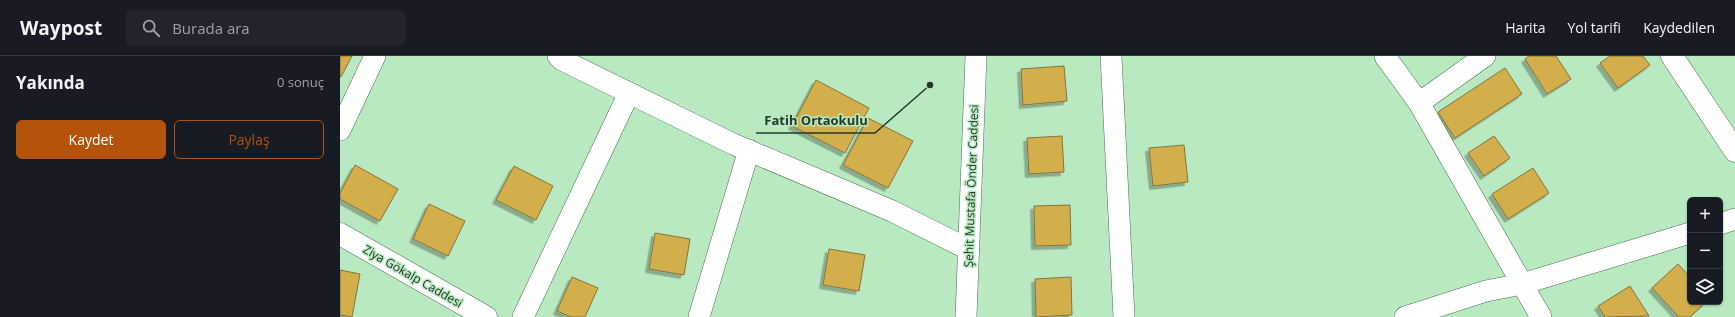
<!DOCTYPE html>
<html lang="tr">
<head>
<meta charset="utf-8">
<style>
  :root { --surface:#171b24; --page:#20242c; --text:#f1f3f6; --muted:#9ea1a6; --line:#363941; --accent:#b45309 }
  body { margin:0; font-family:"Open Sans",sans-serif; background:var(--page); color:var(--text) }
  .controls { position:absolute; right:12px; bottom:12px; display:grid; overflow:hidden; border-radius:6px; box-shadow:0 1px 3px #0004 }
  .controls button { width:36px; height:36px; display:grid; place-items:center; padding:0; border:0; border-bottom:1px solid var(--line); background:var(--surface); color:var(--text); font:20px sans-serif }
  .list { margin:0; padding:0; list-style:none }
  h2 { display:flex; justify-content:space-between; align-items:center; height:52px; margin:0; padding:0 16px; font-size:17px }
  h2 small { font-size:13px; font-weight:400; color:var(--muted) }
  .actions { display:flex; gap:8px; padding:12px 16px }
  .actions a { flex:1; padding:9px 0; border:1px solid var(--accent); border-radius:6px; text-align:center; font-size:14px; color:var(--accent) }
  .actions .main { background:var(--accent); color:#fff }
  .icon { flex:none; width:22px; height:22px; fill:none; stroke:currentColor; stroke-width:2; stroke-linecap:round; stroke-linejoin:round }
  .map { position:relative; flex:none; width:1395px; height:261px; overflow:hidden }
  header { display:flex; align-items:center; gap:24px; box-sizing:border-box; height:56px; padding:0 20px; background:var(--surface); border-bottom:1px solid var(--line) }
  header strong { font-size:19px }
  nav { display:flex; gap:22px; margin-inline-start:auto; font-size:14px }
  .search { width:280px; height:36px; background:var(--page); display:flex; align-items:center; gap:10px; box-sizing:border-box; padding:0 14px; border-radius:6px; color:var(--muted); font-size:15px }
  main { display:flex }
  aside { flex:1; background:var(--surface) }
  .map>svg:first-child { display:block }
  .building { fill:#d3af4c; stroke:#86723d; filter:url(#shadow) }
  .lines { fill:none; stroke-linecap:round; stroke-linejoin:round }
  .street-casing { stroke:#45724d; stroke-width:22 }
  .secondary-casing { stroke:#45724d; stroke-width:23 }
  .street { stroke:#fff; stroke-width:21 }
  .secondary { stroke:#fff; stroke-width:22 }
  .labels { text-anchor:middle; dominant-baseline:central; stroke-width:3; stroke-linejoin:round; paint-order:stroke }
  .street-label { font-size:12px; fill:#263929; stroke:#b9e9c0 }
  .leader { fill:none; stroke:#263929; stroke-width:1.5 }
  .callout-dot { fill:#263929; stroke:#b9e9c0; stroke-width:1.5 }
  .callout-label { font-size:13px; text-anchor:middle; font-weight:bold; fill:#263929; stroke:#b9e9c0; stroke-width:3; stroke-linejoin:round; paint-order:stroke }
</style>
</head>
<body>
<header>
<strong>Waypost</strong>
<div class="search"><svg class="icon" aria-label="search" viewBox="0 0 24 24"><circle cx="10" cy="10" r="6"/><path d="M15 15l6 6"/></svg>Burada ara</div>
<nav><a>Harita</a><a>Yol tarifi</a><a>Kaydedilen</a></nav>
</header>
<main>
<aside>
<h2>Yakında<small>0 sonuç</small></h2>
<ul class="list">
</ul>
<div class="actions"><a class="main">Kaydet</a><a>Paylaş</a></div>
</aside>
<div class="map">
<svg width="1395" height="261" viewBox="0 0 1395 261">
  <defs>
    <filter id="shadow"><feDropShadow dx="-3.5" dy="3.5" stdDeviation="0" flood-color="#0004"/></filter>
  </defs>
  <rect width="100%" height="100%" fill="#b9e9c0"/>
  <g class="building">
    <path d="M0,0H12L1,21L0,20Z"/>
    <path d="M1189,0H1216L1231,23L1207,38L1185,3Z"/>
    <path d="M1270,0H1303L1310,9L1278,32L1260,7Z"/>
    <path d="M724,10L727,45L683,49L681,13Z"/>
    <path d="M1165,12L1182,38L1115,82L1098,56Z"/>
    <path d="M476,24L529,52L505,97L452,70Z"/>
    <path d="M528,62L573,85L548,132L503,109Z"/>
    <path d="M722,80L724,116L689,118L687,82Z"/>
    <path d="M1154,80L1170,102L1144,120L1128,97Z"/>
    <path d="M844,89L848,126L813,130L809,92Z"/>
    <path d="M15,109L58,133L40,165L0,143V137Z"/>
    <path d="M174,110L213,130L196,164L156,144Z"/>
    <path d="M1193,112L1209,137L1168,163L1152,138Z"/>
    <path d="M89,148L125,165L108,200L73,183Z"/>
    <path d="M730,149L731,189L695,190L694,150Z"/>
    <path d="M315,177L350,183L344,219L309,213Z"/>
    <path d="M489,193L525,199L519,235L483,229Z"/>
    <path d="M1338,208L1350,221V246H1366L1350,261H1339L1312,232Z"/>
    <path d="M0,214L20,218L12,261L0,259Z"/>
    <path d="M232,221L258,232L245,261H231L217,255Z"/>
    <path d="M731,221L732,259L696,261L695,223Z"/>
    <path d="M1290,230L1309,260L1265,261L1258,250Z"/>
  </g>
  <g class="lines">
    <g class="street-casing">
      <g id="street">
        <path d="M218,0L222,4L393,88L552,155L628,193"/>
        <path d="M771,0L784,261"/>
        <path d="M1045,0L1079,47L1201,261"/>
        <path d="M1079,47L1145,0"/>
        <path d="M0,74L35,0"/>
        <path d="M1380,168L1395,163"/>
        <path d="M183,261L289,37"/>
        <path d="M359,261L409,94"/>
        <path d="M626,261L636,0"/>
        <path d="M1065,261L1146,235L1182,228L1350,177"/>
      </g>
    </g>
    <g class="secondary-casing">
      <g id="secondary">
        <path d="M1332,0L1395,95"/>
        <path d="M0,178L146,261"/>
      </g>
    </g>
    <use href="#street" class="street"/>
    <use href="#secondary" class="secondary"/>
  </g>
  <g class="labels">
    <g class="street-label">
      <text transform="translate(631 130) rotate(-88)">Şehit Mustafa Önder Caddesi</text>
      <text transform="translate(73 220) rotate(30)">Ziya Gökalp Caddesi</text>
    </g>
  </g>
  <path class="leader" d="M590 29L535 77H416"/>
  <circle class="callout-dot" cx="590" cy="29" r="4"/>
  <g class="callout-label">
    <text x="476" y="69">Fatih Ortaokulu</text>
  </g>
</svg>
<div class="controls">
<button>+</button>
<button>−</button>
<button><svg class="icon" aria-label="layers" viewBox="0 0 24 24"><path d="M12 4l9 5-9 5-9-5zM3 14l9 5 9-5"/></svg></button>
</div>
</div>
</main>
</body>
</html>
